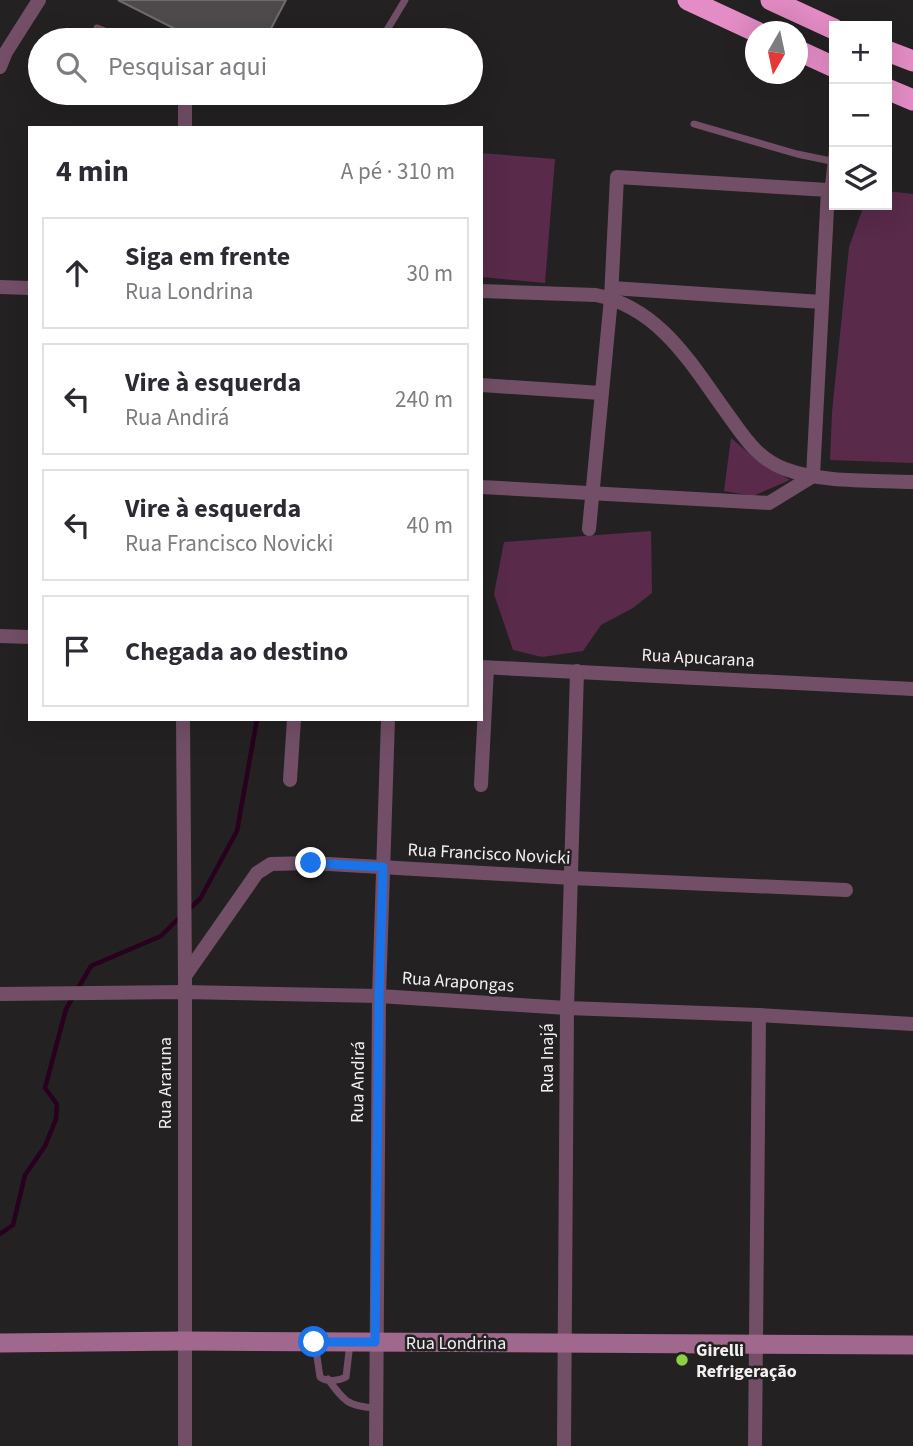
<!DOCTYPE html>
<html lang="pt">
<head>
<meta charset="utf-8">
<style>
  :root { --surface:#fff; --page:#f7f7f7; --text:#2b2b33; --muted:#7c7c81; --line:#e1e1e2 }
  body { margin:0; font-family:"Source Sans 3",sans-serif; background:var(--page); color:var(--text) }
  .controls { position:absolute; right:21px; top:21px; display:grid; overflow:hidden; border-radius:0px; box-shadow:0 7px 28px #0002 }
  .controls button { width:63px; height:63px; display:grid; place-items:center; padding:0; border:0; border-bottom:2px solid var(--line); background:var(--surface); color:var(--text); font:35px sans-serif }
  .compass { position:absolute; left:745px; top:21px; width:63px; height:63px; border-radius:50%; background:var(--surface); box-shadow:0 7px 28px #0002; rotate:189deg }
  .stop { position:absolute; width:21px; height:21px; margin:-16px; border:5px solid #1a73e8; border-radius:50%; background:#fff }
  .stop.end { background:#1a73e8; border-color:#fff; box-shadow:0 2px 7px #0008 }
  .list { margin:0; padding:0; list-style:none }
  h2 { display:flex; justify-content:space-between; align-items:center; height:91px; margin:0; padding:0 28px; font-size:30px }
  h2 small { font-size:23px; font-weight:400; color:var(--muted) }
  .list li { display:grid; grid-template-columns:46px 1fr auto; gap:21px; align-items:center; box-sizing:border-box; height:112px; margin:0 14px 14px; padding:0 14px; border:2px solid var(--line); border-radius:0px }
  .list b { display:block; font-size:26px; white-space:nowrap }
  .list p { margin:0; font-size:23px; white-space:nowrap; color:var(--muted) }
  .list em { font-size:23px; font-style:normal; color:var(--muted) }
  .icon { flex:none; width:38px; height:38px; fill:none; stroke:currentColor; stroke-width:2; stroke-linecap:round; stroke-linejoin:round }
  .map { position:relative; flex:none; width:913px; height:1446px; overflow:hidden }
  .search { position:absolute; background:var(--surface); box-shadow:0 7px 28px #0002; left:28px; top:28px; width:455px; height:77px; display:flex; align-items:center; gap:18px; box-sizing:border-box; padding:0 24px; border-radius:38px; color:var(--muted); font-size:26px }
  .panel { position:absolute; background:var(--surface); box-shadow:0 7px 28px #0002; left:28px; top:126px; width:455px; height:595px; border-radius:0px }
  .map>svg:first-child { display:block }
  .green { fill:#592a4a }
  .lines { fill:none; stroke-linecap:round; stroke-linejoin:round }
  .stream { stroke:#27011d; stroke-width:4.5 }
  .building { fill:#4e4a4c; stroke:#6f6b6d; stroke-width:2 }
  .lane { stroke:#724f66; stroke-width:7 }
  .street { stroke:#724f66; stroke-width:14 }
  .secondary { stroke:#a0688c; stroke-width:19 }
  .highway { stroke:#e38cc5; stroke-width:21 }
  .route { stroke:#1a73e8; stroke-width:9 }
  .poi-dot { fill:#8ece43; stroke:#242123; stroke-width:2.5 }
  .labels { text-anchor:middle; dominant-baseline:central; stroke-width:5; stroke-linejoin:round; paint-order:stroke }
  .street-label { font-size:18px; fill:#f2f0f1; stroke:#242123 }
  .poi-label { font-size:18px; font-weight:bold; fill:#f2f0f1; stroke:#242123; text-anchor:start }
</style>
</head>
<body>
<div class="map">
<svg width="913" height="1446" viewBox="0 0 913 1446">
  <rect width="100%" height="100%" fill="#242123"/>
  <g class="green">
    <path d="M481,153L555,159L545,283L481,277Z"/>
    <path d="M887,191L913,194V463L830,460L832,412L849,247L864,205H887Z"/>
    <path d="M731,438L757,460L790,480L753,496L724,491Z"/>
    <path d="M651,531L652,593L633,608L601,625L583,651L542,657L513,650L494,594L504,542Z"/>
  </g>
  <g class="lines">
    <g class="stream">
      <path d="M189,909L200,899L237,831L257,719"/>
      <path d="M0,1234L13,1225L25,1175L45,1146L56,1119L57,1104L45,1088L66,1009L91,966L161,936L180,917"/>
    </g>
  </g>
  <path class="building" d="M118,0H286L265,40H197Z"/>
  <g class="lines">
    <g class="lane">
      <path d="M97,28L129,40"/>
      <path d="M381,40L405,0"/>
      <path d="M694,124L797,154L831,161"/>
      <path d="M828,190L833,146"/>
      <path d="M315,1343L320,1377C326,1382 339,1381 346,1377L350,1343"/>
      <path d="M328,1379C344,1401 348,1407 376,1408"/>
    </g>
    <g class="street">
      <path d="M0,67L6,52L39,0"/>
      <path d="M185,93V128"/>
      <path d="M0,287L30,288"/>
      <path d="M612,288L822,302"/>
      <path d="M481,291L596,295C664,309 695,371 734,423C748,443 761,460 785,469C822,483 873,480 913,482"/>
      <path d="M481,385L601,393"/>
      <path d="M481,487L769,503L813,476"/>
      <path d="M589,529L611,298L617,177L828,190L813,476"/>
      <path d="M0,636L30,637"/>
      <path d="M481,667L913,689"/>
      <path d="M183,719L185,976V1446"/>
      <path d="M290,780L294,719"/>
      <path d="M481,785L487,668"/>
      <path d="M185,976L257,873L271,864L311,863L572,878L846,890"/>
      <path d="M0,994L184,992L379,996L567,1008L759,1015L913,1024"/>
      <path d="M376,1446L379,996L388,719"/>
      <path d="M564,1446L567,1008L577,671"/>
      <path d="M755,1446L759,1015"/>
    </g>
    <path class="secondary" d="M0,1343L185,1341L913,1345"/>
    <g class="highway">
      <path d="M688,0L757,32"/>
      <path d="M771,0L834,29"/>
      <path d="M797,50L834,67"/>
      <path d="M887,51L913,61"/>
      <path d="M887,89L913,100"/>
    </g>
  </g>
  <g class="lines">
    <path class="route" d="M311,863L383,867L379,996L375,1342H314"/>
  </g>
  <circle class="poi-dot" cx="682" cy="1360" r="7"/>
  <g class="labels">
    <g class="street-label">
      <text transform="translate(698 658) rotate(3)">Rua Apucarana</text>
      <text transform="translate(489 854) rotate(3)">Rua Francisco Novicki</text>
      <text transform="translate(458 982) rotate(4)">Rua Arapongas</text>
      <text transform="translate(547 1058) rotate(-90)">Rua Inajá</text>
      <text transform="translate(358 1082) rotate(-89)">Rua Andirá</text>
      <text transform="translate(165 1083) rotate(-90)">Rua Araruna</text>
      <text x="456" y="1343">Rua Londrina</text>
    </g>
    <g class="poi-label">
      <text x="696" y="1350">Girelli<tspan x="696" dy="21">Refrigeração</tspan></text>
    </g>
  </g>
</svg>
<div class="controls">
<button>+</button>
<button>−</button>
<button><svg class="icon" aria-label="layers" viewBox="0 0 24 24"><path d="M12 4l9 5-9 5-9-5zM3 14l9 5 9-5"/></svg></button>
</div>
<svg class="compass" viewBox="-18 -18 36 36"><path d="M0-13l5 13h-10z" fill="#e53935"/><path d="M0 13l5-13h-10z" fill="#7c7c81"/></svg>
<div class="stop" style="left:314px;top:1342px"></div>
<div class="stop end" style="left:311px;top:863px"></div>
<div class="search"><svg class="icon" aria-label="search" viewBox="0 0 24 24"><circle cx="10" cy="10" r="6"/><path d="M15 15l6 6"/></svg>Pesquisar aqui</div>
<section class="panel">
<h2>4 min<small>A pé · 310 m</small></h2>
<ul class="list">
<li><svg class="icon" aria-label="ahead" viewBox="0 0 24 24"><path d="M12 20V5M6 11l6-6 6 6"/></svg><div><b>Siga em frente</b><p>Rua Londrina</p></div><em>30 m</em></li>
<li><svg class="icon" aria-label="left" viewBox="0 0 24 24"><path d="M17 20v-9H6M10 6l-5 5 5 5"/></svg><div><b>Vire à esquerda</b><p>Rua Andirá</p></div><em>240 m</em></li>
<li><svg class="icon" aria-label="left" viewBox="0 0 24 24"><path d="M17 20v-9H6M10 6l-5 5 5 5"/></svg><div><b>Vire à esquerda</b><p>Rua Francisco Novicki</p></div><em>40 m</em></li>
<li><svg class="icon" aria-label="arrive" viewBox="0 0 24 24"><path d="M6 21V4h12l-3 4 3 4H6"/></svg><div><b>Chegada ao destino</b></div></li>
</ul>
</section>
</div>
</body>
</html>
